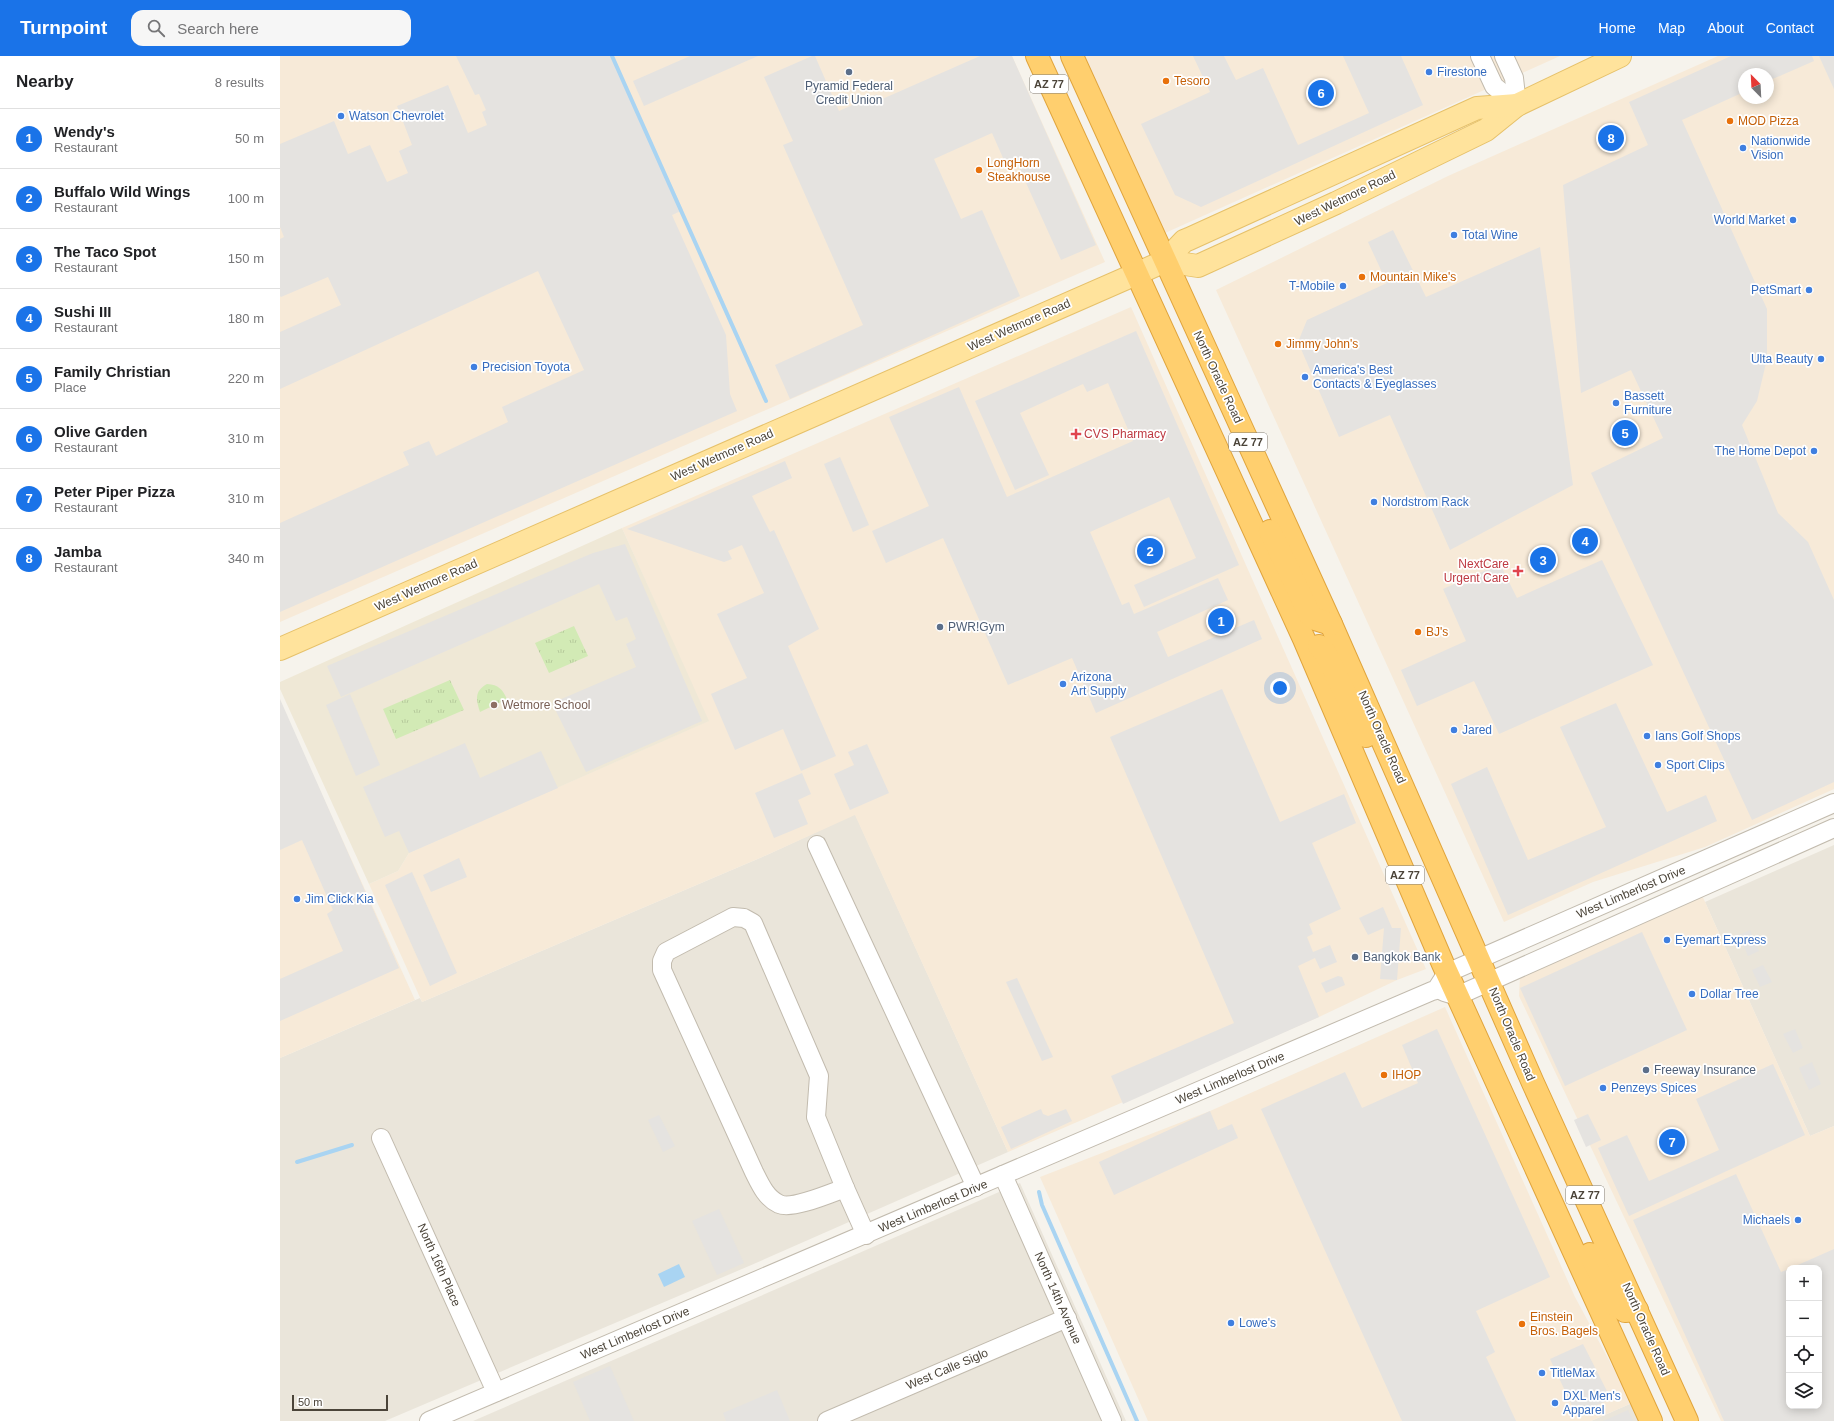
<!DOCTYPE html>
<html lang="en">
<head>
<meta charset="utf-8">
<style>
  :root { --surface:#fff; --page:#f6f6f6; --text:#202124; --muted:#757577; --line:#e0e0e0; --accent:#1a73e8 }
  body { margin:0; font-family:Helvetica,sans-serif; background:var(--page); color:var(--text) }
  .controls { position:absolute; right:12px; bottom:12px; display:grid; overflow:hidden; border-radius:8px; box-shadow:0 2px 10px #0003 }
  .controls button { width:36px; height:36px; display:grid; place-items:center; padding:0; border:0; border-bottom:1px solid var(--line); background:var(--surface); color:var(--text); font:20px sans-serif }
  .compass { position:absolute; left:1458px; top:12px; width:36px; height:36px; border-radius:50%; background:var(--surface); box-shadow:0 2px 10px #0003; rotate:336deg }
  .scale { position:absolute; left:12px; bottom:10px; width:96px; box-sizing:border-box; padding-left:4px; border:2px solid #4b4439; border-top:0; font-size:11px; line-height:14px; white-space:nowrap; color:#4b4439; -webkit-text-stroke:3px #fff; paint-order:stroke }
  .you { position:absolute; left:1000px; top:632px; width:14px; height:14px; margin:-10px; border:3px solid #fff; border-radius:50%; background:#1a73e8; box-shadow:0 0 0 6px #1a73e833 }
  .badge { display:grid; place-items:center; width:26px; height:26px; border-radius:50%; background:var(--accent); color:#fff; font-size:13px; font-weight:700 }
  .pin { position:absolute; translate:-50% -50%; border:2px solid #fff; box-shadow:0 1px 4px #0006 }
  .list { margin:0; padding:0; list-style:none }
  h2 { display:flex; justify-content:space-between; align-items:center; height:52px; margin:0; padding:0 16px; font-size:17px }
  h2 small { font-size:13px; font-weight:400; color:var(--muted) }
  .list li { display:grid; grid-template-columns:26px 1fr auto; gap:12px; align-items:center; box-sizing:border-box; height:60px; padding:0 16px; border-top:1px solid var(--line) }
  .list b { display:block; font-size:15px; white-space:nowrap }
  .list p { margin:0; font-size:13px; white-space:nowrap; color:var(--muted) }
  .list em { font-size:13px; font-style:normal; color:var(--muted) }
  .icon { flex:none; width:22px; height:22px; fill:none; stroke:currentColor; stroke-width:2; stroke-linecap:round; stroke-linejoin:round }
  .map { position:relative; flex:none; width:1554px; height:1365px; overflow:hidden }
  header { display:flex; align-items:center; gap:24px; box-sizing:border-box; height:56px; padding:0 20px; background:var(--accent); color:#fff }
  header strong { font-size:19px }
  nav { display:flex; gap:22px; margin-inline-start:auto; font-size:14px }
  .search { width:280px; height:36px; background:var(--page); display:flex; align-items:center; gap:10px; box-sizing:border-box; padding:0 14px; border-radius:12px; color:var(--muted); font-size:15px }
  main { display:flex }
  aside { flex:1; background:var(--surface) }
  .map>svg:first-child { display:block }
  .residential { fill:#eae5da }
  .commercial { fill:#f7ead8; fill-rule:evenodd }
  .education { fill:#efe8d6 }
  .grass { fill:url(#grass-tufts) }
  .parking { fill:#e5e3e0 }
  .water { fill:#a9d4f2 }
  .lines { fill:none; stroke-linecap:round; stroke-linejoin:round }
  .stream { stroke:#a9d4f2; stroke-width:4 }
  .minor-casing { stroke:#c2bbae; stroke-width:20 }
  .major-casing { stroke:#e6c16a; stroke-width:24 }
  .highway-casing { stroke:#e0a43c; stroke-width:24 }
  .minor { stroke:#fff; stroke-width:18 }
  .major { stroke:#ffe39c; stroke-width:22 }
  .highway { stroke:#ffcf6e; stroke-width:22 }
  .service-dot { fill:#5c6f8a; stroke:#fff; stroke-width:1.5 }
  .shop-dot { fill:#3f7fe0; stroke:#fff; stroke-width:1.5 }
  .food-dot { fill:#e8710a; stroke:#fff; stroke-width:1.5 }
  .health-dot { fill:#e0444e; stroke:#fff; stroke-width:1.5 }
  .education-dot { fill:#8d6e63; stroke:#fff; stroke-width:1.5 }
  .labels { text-anchor:middle; dominant-baseline:central; stroke-width:3.5; stroke-linejoin:round; paint-order:stroke }
  .shield { fill:#fff; stroke:#817c74; stroke-width:1 }
  .shield-label { font-size:11px; font-weight:bold; fill:#4b4439 }
  .shop-label { font-size:12px; fill:#366cbe; stroke:#fff; text-anchor:start }
  .food-label { font-size:12px; fill:#c56008; stroke:#fff; text-anchor:start }
  .service-label { font-size:12px; fill:#4e5e75; stroke:#fff; text-anchor:start }
  .street-label { font-size:12px; fill:#4b4439; stroke:#fff }
  .health-label { font-size:12px; fill:#be3a42; stroke:#fff; text-anchor:start }
  .education-label { font-size:12px; fill:#785e54; stroke:#fff; text-anchor:start }
</style>
</head>
<body>
<header>
<strong>Turnpoint</strong>
<div class="search"><svg class="icon" aria-label="search" viewBox="0 0 24 24"><circle cx="10" cy="10" r="6"/><path d="M15 15l6 6"/></svg>Search here</div>
<nav><a>Home</a><a>Map</a><a>About</a><a>Contact</a></nav>
</header>
<main>
<aside>
<h2>Nearby<small>8 results</small></h2>
<ul class="list">
<li><span class="badge">1</span><div><b>Wendy's</b><p>Restaurant</p></div><em>50 m</em></li>
<li><span class="badge">2</span><div><b>Buffalo Wild Wings</b><p>Restaurant</p></div><em>100 m</em></li>
<li><span class="badge">3</span><div><b>The Taco Spot</b><p>Restaurant</p></div><em>150 m</em></li>
<li><span class="badge">4</span><div><b>Sushi III</b><p>Restaurant</p></div><em>180 m</em></li>
<li><span class="badge">5</span><div><b>Family Christian</b><p>Place</p></div><em>220 m</em></li>
<li><span class="badge">6</span><div><b>Olive Garden</b><p>Restaurant</p></div><em>310 m</em></li>
<li><span class="badge">7</span><div><b>Peter Piper Pizza</b><p>Restaurant</p></div><em>310 m</em></li>
<li><span class="badge">8</span><div><b>Jamba</b><p>Restaurant</p></div><em>340 m</em></li>
</ul>
</aside>
<div class="map">
<svg width="1554" height="1365" viewBox="0 0 1554 1365">
  <defs>
    <pattern id="grass-tufts" width="24" height="20" patternUnits="userSpaceOnUse"><rect width="24" height="20" fill="#d2eab5"/><path d="M3 7l-1-3M5 7V3M7 7l1-3M15 17l-1-3M17 17v-4M19 17l1-3" fill="none" stroke="#b6ca9c"/></pattern>
  </defs>
  <rect width="100%" height="100%" fill="#f6f3ec"/>
  <g class="residential">
    <path d="M575,758L728,1096L469,1210L105,1365H0V1002L140,942L142,946L489,798Z"/>
    <path d="M1554,789V1070L1530,1080L1425,846Z"/>
    <path d="M740,1127L846,1365H193Z"/>
    <path d="M1352,1347L1360,1365H1311Z"/>
  </g>
  <g class="commercial">
    <path d="M0,0H732L825,206L0,566Z"/>
    <path d="M805,0H1280L885,177Z"/>
    <path d="M1438,0H1554V733L1425,791L1313,826L1224,866L936,234L1168,120ZM1464,18H1488V42H1464Z"/>
    <path d="M851,251L1146,913L1117,924L1039,961L728,1096L575,759L489,798L142,946L89,828L118,815L129,797L428,665L342,472Z"/>
    <path d="M0,646L135,944L0,1002Z"/>
    <path d="M1421,837L1530,1080L1554,1070V1365H1441L1239,940L1240,919ZM1509,1212H1539V1350H1509Z"/>
    <path d="M1165,951L1295,1241L1352,1347L1311,1365H868L760,1121L930,1055Z"/>
  </g>
  <path class="education" d="M342,472L429,665L129,797L118,815L89,828L0,633V626Z"/>
  <g class="grass">
    <path d="M294,570L308,600L269,617L255,587Z"/>
    <path d="M170,624L184,654L116,683L103,653Z"/>
    <path d="M207,628C219,629 222,633 227,643L200,656C196,644 194,635 207,628Z"/>
  </g>
  <g class="parking">
    <path d="M176,0H331L403,154L392,159L446,279L450,338L457,355L0,556V467L129,409L123,396L149,385L156,400L228,366L222,351L304,314L258,215L0,333V276L61,249L48,221L1,241L0,240V183L4,181L0,171V88L54,65L68,98L90,89L107,126L128,117L119,95L132,89L117,50L168,29L188,77L207,69L202,56L206,54L199,38L195,39Z"/>
    <path d="M410,0H478L364,50L353,25Z"/>
    <path d="M532,0H535L559,55L597,38L600,44L700,0H732L816,189L781,204L737,107L727,111L712,77L654,103L681,163L702,154L740,240L510,343L495,309L583,269L503,89L513,85L484,21Z"/>
    <path d="M913,0H944L956,24L983,12L1018,89L1089,57L1063,0H1121L1143,49L921,151L895,139L861,68L930,36Z"/>
    <path d="M1451,0H1532L1534,5L1488,25V18H1464V36L1402,64L1487,253V303L1477,345L1462,369L1498,457L1528,486L1554,544V726L1472,764L1311,417L1383,382L1351,314L1301,337L1283,129L1368,89L1349,46Z"/>
    <path d="M1539,0H1554V33Z"/>
    <path d="M1113,174L1146,241L1260,191L1293,429L1170,494L1110,359L1059,381L1018,286L1027,264L1107,227L1088,186Z"/>
    <path d="M856,275L959,509L864,551L854,529L916,502L889,441L810,476L842,549L849,546L854,558L938,522L948,544L877,576L888,601L974,564L982,583L816,657L792,602L728,629L663,482L606,507L592,475L649,450L609,361L679,331L727,441L853,385L828,327L807,336L803,328L740,357L769,419L735,434L695,345Z"/>
    <path d="M560,401L589,469L573,476L544,408Z"/>
    <path d="M505,405L512,422L472,440L490,476L494,474L539,573L508,590L556,700L521,715L503,673L455,694L431,638L467,622L437,558L484,537L462,489L448,495L452,503L444,506L347,473Z"/>
    <path d="M345,488L422,665L306,716L272,647L356,611L346,588L356,583L347,561L336,565L319,528L61,641L47,610L313,497Z"/>
    <path d="M1322,504L1373,609L1219,678L1194,625L1137,650L1121,614L1186,585L1163,533L1220,508L1237,542Z"/>
    <path d="M942,633L1000,766L1064,738L1076,767L1032,787L1061,853L1029,868L1033,878L1027,881L1033,896L1050,889L1057,906L1040,913L1035,902L1018,910L1039,961L843,1048L831,1020L954,967L830,681Z"/>
    <path d="M70,638L100,709L76,720L46,649Z"/>
    <path d="M0,643L119,912L0,965V923L63,895L47,858L53,854L22,784L0,794Z"/>
    <path d="M1336,647L1387,756L1426,739L1437,765L1228,859L1171,728L1207,711L1248,804L1326,771L1280,671Z"/>
    <path d="M185,687L200,722L261,695L278,732L129,797L119,775L105,781L83,731Z"/>
    <path d="M587,688L609,737L570,754L554,718L574,709L568,696Z"/>
    <path d="M522,717L531,738L518,744L528,768L494,782L475,737Z"/>
    <path d="M179,802L187,821L151,836L143,819Z"/>
    <path d="M132,816L177,917L150,930L105,829Z"/>
    <path d="M1103,851L1112,872H1121L1117,924L1100,923L1104,872L1088,879L1079,862Z"/>
    <path d="M1470,874L1479,895L1468,900L1459,879Z"/>
    <path d="M1362,876L1407,974L1285,1030L1240,932Z"/>
    <path d="M1483,909L1492,926L1480,931L1472,914Z"/>
    <path d="M1058,920L1062,921L1065,929L1046,937L1041,927Z"/>
    <path d="M737,922L773,1001L762,1005L726,926Z"/>
    <path d="M1157,973L1270,1221L1196,1255L1215,1296L1206,1301L1236,1365H1122L981,1053L1065,1016L1082,1052L1138,1027L1122,989Z"/>
    <path d="M1515,973L1523,992L1513,997L1503,978Z"/>
    <path d="M1532,1006L1541,1028L1529,1034L1519,1012Z"/>
    <path d="M1493,1008L1525,1079L1349,1160L1318,1092L1347,1079L1369,1125L1439,1094L1416,1043Z"/>
    <path d="M761,1053L763,1058L768,1060L786,1053L792,1065L731,1093L721,1071Z"/>
    <path d="M930,1055L938,1074L952,1068L958,1082L834,1139L819,1106Z"/>
    <path d="M1308,1058L1321,1084L1306,1091L1294,1064Z"/>
    <path d="M379,1059L395,1090L383,1096L368,1064Z"/>
    <path d="M1456,1118L1501,1216L1509,1213V1350H1539V1212H1511L1554,1193V1365H1444L1353,1164Z"/>
    <path d="M439,1153L464,1207L437,1219L412,1165Z"/>
    <path d="M1303,1288L1331,1343L1296,1358L1270,1303Z"/>
    <path d="M330,1310L354,1365H310L293,1326Z"/>
    <path d="M497,1334L510,1365H446L443,1357Z"/>
    <path d="M1348,1354L1353,1365H1323Z"/>
  </g>
  <path class="water" d="M399,1208L405,1221L384,1231L378,1218Z"/>
  <g class="lines">
    <g class="stream">
      <path d="M332,0L486,345"/>
      <path d="M17,1106L72,1089"/>
      <path d="M759,1136L762,1149L857,1365"/>
    </g>
    <g class="minor-casing">
      <g id="minor">
        <path d="M1200,0L1214,30L1237,49"/>
        <path d="M1224,0L1234,22L1237,49"/>
        <path d="M537,789L696,1131"/>
        <path d="M453,861L464,862L473,867L539,1020L536,1061L565,1132C551,1137 512,1154 499,1148C486,1142 480,1128 474,1116L382,914V905L386,896Z"/>
        <path d="M1164,936L1177,940L1554,772"/>
        <path d="M101,1082L216,1336"/>
        <path d="M723,1119L832,1365"/>
        <path d="M565,1132L586,1179"/>
        <path d="M149,1365L1152,935L1156,934L1167,917L1554,747"/>
        <path d="M547,1365L787,1262"/>
      </g>
    </g>
    <g class="major-casing">
      <g id="major">
        <path d="M885,205L918,210L1056,147L1206,74L1237,49L1340,0"/>
        <path d="M0,593L856,218L885,205L904,185L909,183L1197,52L1237,49"/>
      </g>
    </g>
    <g class="highway-casing">
      <g id="highway">
        <path d="M757,0L1024,583L1163,908L1371,1365"/>
        <path d="M792,0L1051,568L1253,1027L1407,1365"/>
        <path d="M990,475L1030,559L1035,563L1051,568"/>
        <path d="M1039,590L1045,596L1086,680"/>
        <path d="M1310,1198L1336,1249L1345,1255L1357,1254"/>
      </g>
    </g>
    <use href="#minor" class="minor"/>
    <use href="#major" class="major"/>
    <use href="#highway" class="highway"/>
  </g>
  <g class="service-dot">
    <circle cx="569" cy="16" r="4"/>
    <circle cx="660" cy="571" r="4"/>
    <circle cx="1075" cy="901" r="4"/>
    <circle cx="1366" cy="1014" r="4"/>
  </g>
  <g class="shop-dot">
    <circle cx="1149" cy="16" r="4"/>
    <circle cx="61" cy="60" r="4"/>
    <circle cx="1463" cy="92" r="4"/>
    <circle cx="1513" cy="164" r="4"/>
    <circle cx="1174" cy="179" r="4"/>
    <circle cx="1063" cy="230" r="4"/>
    <circle cx="1529" cy="234" r="4"/>
    <circle cx="1541" cy="303" r="4"/>
    <circle cx="194" cy="311" r="4"/>
    <circle cx="1025" cy="321" r="4"/>
    <circle cx="1336" cy="347" r="4"/>
    <circle cx="1534" cy="395" r="4"/>
    <circle cx="1094" cy="446" r="4"/>
    <circle cx="783" cy="628" r="4"/>
    <circle cx="1174" cy="674" r="4"/>
    <circle cx="1367" cy="680" r="4"/>
    <circle cx="1378" cy="709" r="4"/>
    <circle cx="17" cy="843" r="4"/>
    <circle cx="1387" cy="884" r="4"/>
    <circle cx="1412" cy="938" r="4"/>
    <circle cx="1323" cy="1032" r="4"/>
    <circle cx="1518" cy="1164" r="4"/>
    <circle cx="951" cy="1267" r="4"/>
    <circle cx="1262" cy="1317" r="4"/>
    <circle cx="1275" cy="1347" r="4"/>
  </g>
  <g class="food-dot">
    <circle cx="886" cy="25" r="4"/>
    <circle cx="1450" cy="65" r="4"/>
    <circle cx="699" cy="114" r="4"/>
    <circle cx="1082" cy="221" r="4"/>
    <circle cx="998" cy="288" r="4"/>
    <circle cx="1138" cy="576" r="4"/>
    <circle cx="1104" cy="1019" r="4"/>
    <circle cx="1242" cy="1268" r="4"/>
  </g>
  <g class="health-dot">
    <path d="M794 372h4v4h4v4h-4v4h-4v-4h-4v-4h4z"/>
    <path d="M1236 509h4v4h4v4h-4v4h-4v-4h-4v-4h4z"/>
  </g>
  <circle class="education-dot" cx="214" cy="649" r="4"/>
  <g class="labels">
    <g class="shield">
      <rect x="750" y="19" width="38" height="18" rx="3"/>
      <rect x="949" y="377" width="38" height="18" rx="3"/>
      <rect x="1106" y="810" width="38" height="18" rx="3"/>
      <rect x="1286" y="1130" width="38" height="18" rx="3"/>
    </g>
    <g class="shield-label">
      <text x="769" y="28">AZ 77</text>
      <text x="968" y="386">AZ 77</text>
      <text x="1125" y="819">AZ 77</text>
      <text x="1305" y="1139">AZ 77</text>
    </g>
    <g class="shop-label">
      <text x="1157" y="16">Firestone</text>
      <text x="69" y="60">Watson Chevrolet</text>
      <text x="1471" y="85">Nationwide<tspan x="1471" dy="14">Vision</tspan></text>
      <text x="1505" y="164" text-anchor="end">World Market</text>
      <text x="1182" y="179">Total Wine</text>
      <text x="1055" y="230" text-anchor="end">T-Mobile</text>
      <text x="1521" y="234" text-anchor="end">PetSmart</text>
      <text x="1533" y="303" text-anchor="end">Ulta Beauty</text>
      <text x="202" y="311">Precision Toyota</text>
      <text x="1033" y="314">America's Best<tspan x="1033" dy="14">Contacts &amp; Eyeglasses</tspan></text>
      <text x="1344" y="340">Bassett<tspan x="1344" dy="14">Furniture</tspan></text>
      <text x="1526" y="395" text-anchor="end">The Home Depot</text>
      <text x="1102" y="446">Nordstrom Rack</text>
      <text x="791" y="621">Arizona<tspan x="791" dy="14">Art Supply</tspan></text>
      <text x="1182" y="674">Jared</text>
      <text x="1375" y="680">Ians Golf Shops</text>
      <text x="1386" y="709">Sport Clips</text>
      <text x="25" y="843">Jim Click Kia</text>
      <text x="1395" y="884">Eyemart Express</text>
      <text x="1420" y="938">Dollar Tree</text>
      <text x="1331" y="1032">Penzeys Spices</text>
      <text x="1510" y="1164" text-anchor="end">Michaels</text>
      <text x="959" y="1267">Lowe's</text>
      <text x="1270" y="1317">TitleMax</text>
      <text x="1283" y="1340">DXL Men's<tspan x="1283" dy="14">Apparel</tspan></text>
    </g>
    <g class="food-label">
      <text x="894" y="25">Tesoro</text>
      <text x="1458" y="65">MOD Pizza</text>
      <text x="707" y="107">LongHorn<tspan x="707" dy="14">Steakhouse</tspan></text>
      <text x="1090" y="221">Mountain Mike's</text>
      <text x="1006" y="288">Jimmy John's</text>
      <text x="1146" y="576">BJ's</text>
      <text x="1112" y="1019">IHOP</text>
      <text x="1250" y="1261">Einstein<tspan x="1250" dy="14">Bros. Bagels</tspan></text>
    </g>
    <g class="service-label">
      <text x="569" y="30" text-anchor="middle">Pyramid Federal<tspan x="569" dy="14">Credit Union</tspan></text>
      <text x="668" y="571">PWR!Gym</text>
      <text x="1083" y="901">Bangkok Bank</text>
      <text x="1374" y="1014">Freeway Insurance</text>
    </g>
    <g class="street-label">
      <text transform="translate(1065 142) rotate(-26)">West Wetmore Road</text>
      <text transform="translate(739 269) rotate(-24)">West Wetmore Road</text>
      <text transform="translate(938 321) rotate(65)">North Oracle Road</text>
      <text transform="translate(442 399) rotate(-24)">West Wetmore Road</text>
      <text transform="translate(146 529) rotate(-24)">West Wetmore Road</text>
      <text transform="translate(1102 681) rotate(66)">North Oracle Road</text>
      <text transform="translate(1351 836) rotate(-23)">West Limberlost Drive</text>
      <text transform="translate(1232 978) rotate(67)">North Oracle Road</text>
      <text transform="translate(950 1022) rotate(-23)">West Limberlost Drive</text>
      <text transform="translate(653 1150) rotate(-23)">West Limberlost Drive</text>
      <text transform="translate(159 1209) rotate(66)">North 16th Place</text>
      <text transform="translate(778 1242) rotate(66)">North 14th Avenue</text>
      <text transform="translate(1366 1273) rotate(66)">North Oracle Road</text>
      <text transform="translate(355 1277) rotate(-23)">West Limberlost Drive</text>
      <text transform="translate(667 1313) rotate(-23)">West Calle Siglo</text>
    </g>
    <g class="health-label">
      <text x="804" y="378">CVS Pharmacy</text>
      <text x="1229" y="508" text-anchor="end">NextCare<tspan x="1229" dy="14">Urgent Care</tspan></text>
    </g>
    <g class="education-label">
      <text x="222" y="649">Wetmore School</text>
    </g>
  </g>
</svg>
<div class="controls">
<button>+</button>
<button>−</button>
<button><svg class="icon" aria-label="locate" viewBox="0 0 24 24"><circle cx="12" cy="12" r="6"/><path d="M12 2v4M12 18v4M2 12h4M18 12h4"/></svg></button>
<button><svg class="icon" aria-label="layers" viewBox="0 0 24 24"><path d="M12 4l9 5-9 5-9-5zM3 14l9 5 9-5"/></svg></button>
</div>
<svg class="compass" viewBox="-18 -18 36 36"><path d="M0-13l5 13h-10z" fill="#e53935"/><path d="M0 13l5-13h-10z" fill="#757577"/></svg>
<div class="scale">50 m</div>
<div class="you"></div>
<div class="pin badge" style="left:941px;top:565px">1</div>
<div class="pin badge" style="left:870px;top:495px">2</div>
<div class="pin badge" style="left:1263px;top:504px">3</div>
<div class="pin badge" style="left:1305px;top:485px">4</div>
<div class="pin badge" style="left:1345px;top:377px">5</div>
<div class="pin badge" style="left:1041px;top:37px">6</div>
<div class="pin badge" style="left:1392px;top:1086px">7</div>
<div class="pin badge" style="left:1331px;top:82px">8</div>
</div>
</main>
</body>
</html>
